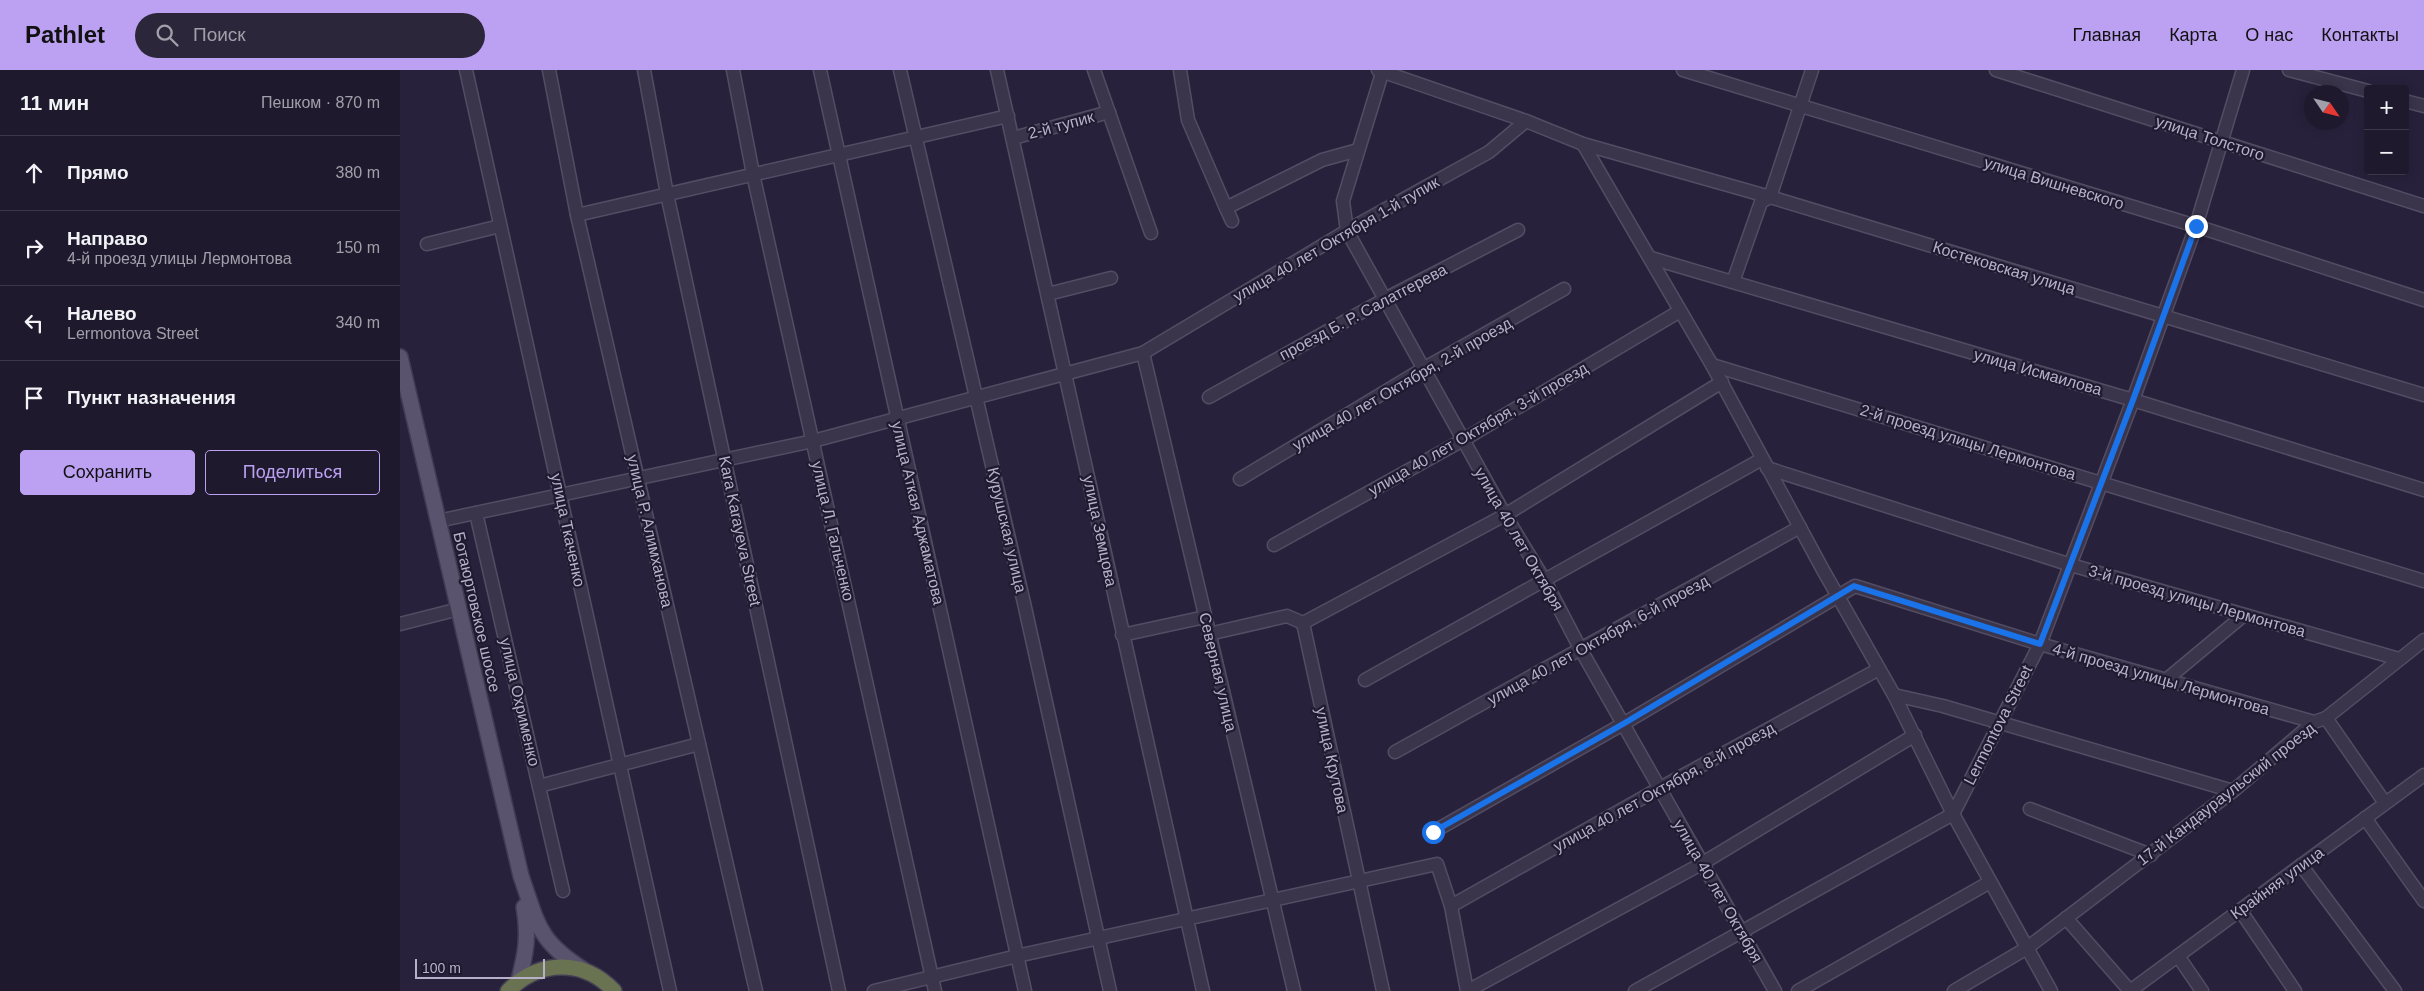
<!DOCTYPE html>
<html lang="ru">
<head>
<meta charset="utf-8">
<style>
  :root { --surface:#1e192d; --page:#2b2639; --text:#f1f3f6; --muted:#a1a0aa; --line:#3c3849; --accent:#bca0f2 }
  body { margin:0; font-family:Helvetica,sans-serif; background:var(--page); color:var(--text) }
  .controls { position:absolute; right:15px; top:15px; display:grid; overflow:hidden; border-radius:5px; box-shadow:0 2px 12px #0003 }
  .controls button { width:45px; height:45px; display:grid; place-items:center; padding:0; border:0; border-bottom:1px solid var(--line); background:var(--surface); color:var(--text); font:25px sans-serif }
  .compass { position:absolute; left:1904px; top:15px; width:45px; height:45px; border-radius:50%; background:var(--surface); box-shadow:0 2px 12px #0003; rotate:125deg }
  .scale { position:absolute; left:15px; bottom:12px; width:130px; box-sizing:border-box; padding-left:5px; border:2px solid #b7b0c8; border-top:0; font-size:14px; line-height:18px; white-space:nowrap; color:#b7b0c8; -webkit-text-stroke:4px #201a31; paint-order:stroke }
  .stop { position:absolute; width:15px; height:15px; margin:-11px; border:4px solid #1a73e8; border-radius:50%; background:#fff }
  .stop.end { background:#1a73e8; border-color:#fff; box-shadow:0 1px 5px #0008 }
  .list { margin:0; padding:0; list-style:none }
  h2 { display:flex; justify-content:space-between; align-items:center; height:65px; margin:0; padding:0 20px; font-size:21px }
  h2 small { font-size:16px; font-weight:400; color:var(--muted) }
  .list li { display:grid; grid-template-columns:32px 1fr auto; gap:15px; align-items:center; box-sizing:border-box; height:75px; padding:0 20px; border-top:1px solid var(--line) }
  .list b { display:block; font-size:19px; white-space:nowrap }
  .list p { margin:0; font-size:16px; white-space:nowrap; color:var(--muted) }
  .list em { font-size:16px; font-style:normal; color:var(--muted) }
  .actions { display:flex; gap:10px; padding:15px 20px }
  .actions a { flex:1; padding:11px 0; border:1px solid var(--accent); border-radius:5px; text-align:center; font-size:18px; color:var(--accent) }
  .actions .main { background:var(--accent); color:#111 }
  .icon { flex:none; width:28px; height:28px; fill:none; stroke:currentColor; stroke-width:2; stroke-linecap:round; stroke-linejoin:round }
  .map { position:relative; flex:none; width:2024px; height:921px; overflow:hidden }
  header { display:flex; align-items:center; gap:30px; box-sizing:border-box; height:70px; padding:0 25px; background:var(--accent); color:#111 }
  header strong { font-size:24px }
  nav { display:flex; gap:28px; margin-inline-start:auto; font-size:18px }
  .search { width:350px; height:45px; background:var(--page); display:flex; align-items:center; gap:12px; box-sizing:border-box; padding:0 18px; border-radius:28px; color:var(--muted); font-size:19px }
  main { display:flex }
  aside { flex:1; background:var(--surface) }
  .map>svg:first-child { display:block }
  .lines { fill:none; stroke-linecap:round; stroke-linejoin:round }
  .minor-casing { stroke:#534d64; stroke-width:15 }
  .major-casing { stroke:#413b52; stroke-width:18 }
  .highway-casing { stroke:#433d54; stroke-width:18 }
  .minor { stroke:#3b354c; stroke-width:12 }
  .major { stroke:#59536d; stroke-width:15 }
  .highway { stroke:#697351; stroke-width:15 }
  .route { stroke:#1a73e8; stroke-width:6 }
  .labels { text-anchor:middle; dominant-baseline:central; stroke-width:4.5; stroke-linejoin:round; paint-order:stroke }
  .street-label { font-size:16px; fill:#b7b0c8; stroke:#201a31 }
</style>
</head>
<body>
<header>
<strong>Pathlet</strong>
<div class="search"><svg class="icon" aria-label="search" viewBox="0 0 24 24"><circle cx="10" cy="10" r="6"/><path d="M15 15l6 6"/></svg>Поиск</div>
<nav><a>Главная</a><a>Карта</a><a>О нас</a><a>Контакты</a></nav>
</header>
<main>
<aside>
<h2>11 мин<small>Пешком · 870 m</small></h2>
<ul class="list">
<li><svg class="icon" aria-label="ahead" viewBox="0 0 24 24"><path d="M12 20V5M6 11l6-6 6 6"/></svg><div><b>Прямо</b></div><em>380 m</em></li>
<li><svg class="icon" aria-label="right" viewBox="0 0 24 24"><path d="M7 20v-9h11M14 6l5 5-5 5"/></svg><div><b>Направо</b><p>4-й проезд улицы Лермонтова</p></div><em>150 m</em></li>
<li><svg class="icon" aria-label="left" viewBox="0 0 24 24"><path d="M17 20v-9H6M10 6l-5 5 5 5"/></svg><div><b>Налево</b><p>Lermontova Street</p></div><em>340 m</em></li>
<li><svg class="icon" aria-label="arrive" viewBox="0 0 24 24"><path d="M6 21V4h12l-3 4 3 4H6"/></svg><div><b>Пункт назначения</b></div></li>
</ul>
<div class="actions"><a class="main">Сохранить</a><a>Поделиться</a></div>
</aside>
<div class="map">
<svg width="2024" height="921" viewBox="0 0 2024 921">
  <rect width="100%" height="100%" fill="#28213c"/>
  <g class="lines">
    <g class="minor-casing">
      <g id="minor">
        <path d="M66,0L270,921"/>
        <path d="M149,0L177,145L356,921"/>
        <path d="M244,0L267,124L439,921"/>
        <path d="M333,0L353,104L535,921"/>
        <path d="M420,0L625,921"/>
        <path d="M500,0L624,533L710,921"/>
        <path d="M597,0L803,921"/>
        <path d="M694,0L751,163"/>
        <path d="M780,0L788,50L826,138"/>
        <path d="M978,0L1126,51L1183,74L1370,127L2024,325"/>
        <path d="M983,0L943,131L947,161L1105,445L1145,511L1181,580L1375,921"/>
        <path d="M1283,0L1796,156L2024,230"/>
        <path d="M1596,0L2024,136"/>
        <path d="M1889,0L1968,21"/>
        <path d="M2005,31L2024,36"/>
        <path d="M613,68L709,42"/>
        <path d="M1183,74L1312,295L1423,500L1494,625L1553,744L1651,921"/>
        <path d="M177,145L608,46"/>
        <path d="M832,151L826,138L922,90L958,80"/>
        <path d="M27,174L100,156"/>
        <path d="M1251,188L1733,330L2024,420"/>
        <path d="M1333,212L1361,132L1370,127L1412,0"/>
        <path d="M648,224L711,208"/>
        <path d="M743,283L894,921"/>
        <path d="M1312,295L2024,511"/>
        <path d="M809,327L985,229L1118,160"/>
        <path d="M1367,398L1671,495L1999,589"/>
        <path d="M840,409L1023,299L1164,219"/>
        <path d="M76,443L163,821"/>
        <path d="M38,451L413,371L743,283L955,156L1089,82L1126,51"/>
        <path d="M874,475L1063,370L1280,241"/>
        <path d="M903,553L1105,445L1322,312"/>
        <path d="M0,554L59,539"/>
        <path d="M809,564L887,546L903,553L983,921"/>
        <path d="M722,565L805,547"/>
        <path d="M965,610L1362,389"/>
        <path d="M1766,610L1844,545"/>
        <path d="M1494,625L1543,636L1833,721"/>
        <path d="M1926,648L1985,733"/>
        <path d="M995,682L1400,457"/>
        <path d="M139,716L299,674"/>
        <path d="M1630,739L1751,785"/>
        <path d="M1965,748L2024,831"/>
        <path d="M1033,762L1223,654L1455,516L1640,574L1914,652"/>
        <path d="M1901,795L1995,921"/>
        <path d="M1051,836L1260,718L1479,599"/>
        <path d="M1840,840L1895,921"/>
        <path d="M1666,848L1730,921"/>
        <path d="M1778,886L1802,921"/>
        <path d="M1073,918L1303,793L1515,665"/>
        <path d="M474,921L617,886L1037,794L1051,836L1067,921"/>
        <path d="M1235,921L1553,744L1640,574L1733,330L1796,156L1843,0"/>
        <path d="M1398,921L1590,812"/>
        <path d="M1554,921L1627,878L1833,721L1914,652L1926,648L2024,570"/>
        <path d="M1730,921L2024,705"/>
      </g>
    </g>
    <g class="major-casing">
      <g id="major">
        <path d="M0,287L121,806C138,855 138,871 184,900"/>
        <path d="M119,910C126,882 129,866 124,837"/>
      </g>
    </g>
    <g class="highway-casing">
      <path id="highway" d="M108,921C139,890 183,888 214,921"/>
    </g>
    <use href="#minor" class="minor"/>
    <use href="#major" class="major"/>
    <use href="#highway" class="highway"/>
  </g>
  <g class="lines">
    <path class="route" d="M1033,762L1223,654L1454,516L1640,574L1733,330L1796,156"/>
  </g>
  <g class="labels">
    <g class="street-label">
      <text transform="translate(661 55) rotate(-15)">2-й тупик</text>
      <text transform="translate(1810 68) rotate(18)">улица Толстого</text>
      <text transform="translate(1654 113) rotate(17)">улица Вишневского</text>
      <text transform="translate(936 169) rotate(-30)">улица 40 лет Октября 1-й тупик</text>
      <text transform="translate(1604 198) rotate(17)">Костековская улица</text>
      <text transform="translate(963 242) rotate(-28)">проезд Б. Р. Салатгерева</text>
      <text transform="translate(1638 302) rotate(16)">улица Исмаилова</text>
      <text transform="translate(1002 314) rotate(-30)">улица 40 лет Октября, 2-й проезд</text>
      <text transform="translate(1078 359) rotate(-30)">улица 40 лет Октября, 3-й проезд</text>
      <text transform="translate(1568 372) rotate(17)">2-й проезд улицы Лермонтова</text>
      <text transform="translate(518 443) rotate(77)">улица Аткая Аджаматова</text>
      <text transform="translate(168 460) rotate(78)">улица Ткаченко</text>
      <text transform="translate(607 460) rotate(77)">Курушская улица</text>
      <text transform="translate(250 461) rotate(77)">улица Р. Алимханова</text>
      <text transform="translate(340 461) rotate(78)">Kara Karayeva Street</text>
      <text transform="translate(433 461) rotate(77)">улица Л. Гальченко</text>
      <text transform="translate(700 461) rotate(78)">улица Земцова</text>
      <text transform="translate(1119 469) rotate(60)">улица 40 лет Октября</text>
      <text transform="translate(1797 531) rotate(16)">3-й проезд улицы Лермонтова</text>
      <text transform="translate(77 542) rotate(77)">Ботаюртовское шоссе</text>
      <text transform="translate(1198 570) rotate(-29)">улица 40 лет Октября, 6-й проезд</text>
      <text transform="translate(818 602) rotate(77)">Северная улица</text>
      <text transform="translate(1761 609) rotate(16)">4-й проезд улицы Лермонтова</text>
      <text transform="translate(120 632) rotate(77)">улица Охрименко</text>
      <text transform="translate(1598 655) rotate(-63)">Lermontova Street</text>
      <text transform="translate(932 690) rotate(78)">улица Крутова</text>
      <text transform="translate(1264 717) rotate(-29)">улица 40 лет Октября, 8-й проезд</text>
      <text transform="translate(1826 724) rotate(-38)">17-й Кандаураульский проезд</text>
      <text transform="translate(1877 813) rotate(-36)">Крайняя улица</text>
      <text transform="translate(1318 821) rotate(60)">улица 40 лет Октября</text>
    </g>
  </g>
</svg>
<div class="controls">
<button>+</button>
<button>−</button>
</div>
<svg class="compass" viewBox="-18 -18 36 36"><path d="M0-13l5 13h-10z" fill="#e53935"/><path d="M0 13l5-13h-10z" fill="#a1a0aa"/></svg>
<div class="scale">100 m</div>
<div class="stop" style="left:1033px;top:762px"></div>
<div class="stop end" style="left:1796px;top:156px"></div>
</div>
</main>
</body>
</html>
